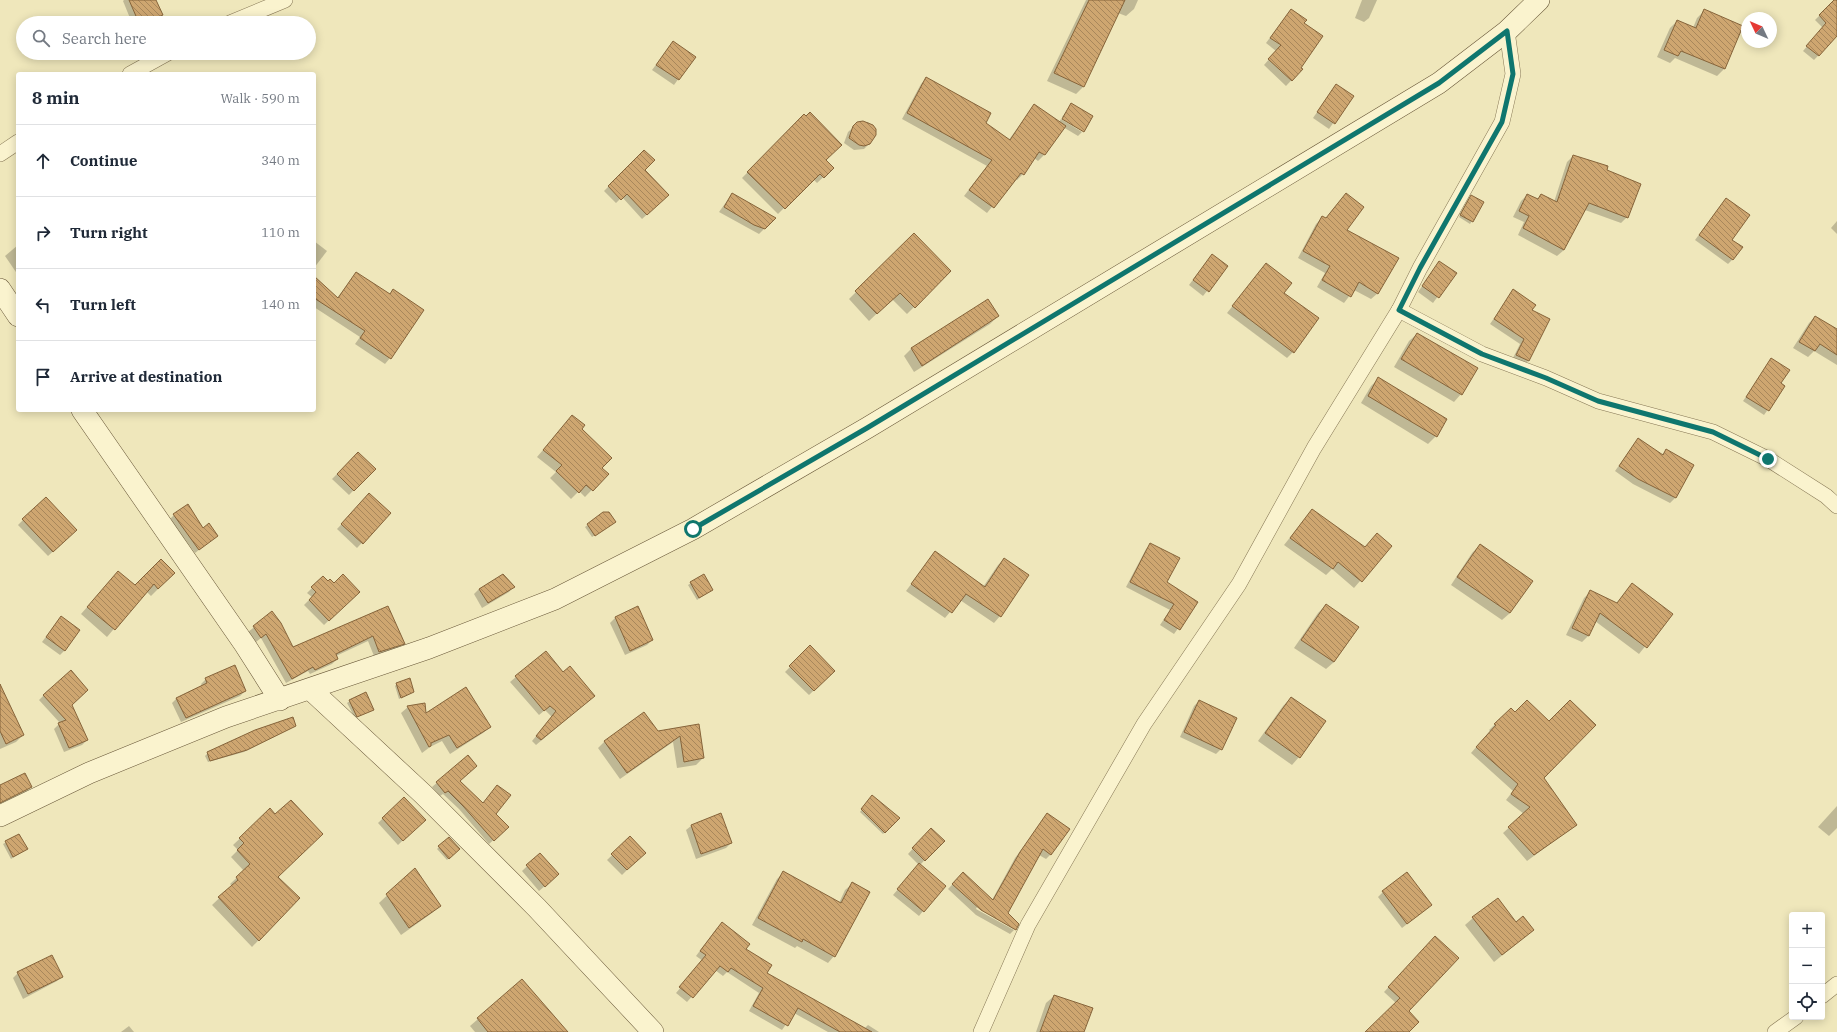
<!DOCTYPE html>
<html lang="en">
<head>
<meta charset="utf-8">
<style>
  :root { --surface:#fff; --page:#f2f2f3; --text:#1f2937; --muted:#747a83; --line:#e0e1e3 }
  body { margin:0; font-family:"IBM Plex Serif",serif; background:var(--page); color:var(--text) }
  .controls { position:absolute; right:12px; bottom:12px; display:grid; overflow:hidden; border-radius:4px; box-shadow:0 2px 10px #0003 }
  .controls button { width:36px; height:36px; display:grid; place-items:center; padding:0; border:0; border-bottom:1px solid var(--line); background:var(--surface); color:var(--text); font:20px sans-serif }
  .compass { position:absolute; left:1741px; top:12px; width:36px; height:36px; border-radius:50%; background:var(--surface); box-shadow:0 2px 10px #0003; rotate:314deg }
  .stop { position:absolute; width:12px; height:12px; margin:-9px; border:3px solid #0f766e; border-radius:50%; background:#fff }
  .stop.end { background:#0f766e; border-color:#fff; box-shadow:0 1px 4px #0008 }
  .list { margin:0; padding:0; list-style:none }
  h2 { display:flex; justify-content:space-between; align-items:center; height:52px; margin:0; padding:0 16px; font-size:17px }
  h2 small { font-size:13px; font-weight:400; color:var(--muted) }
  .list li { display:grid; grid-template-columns:26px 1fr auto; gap:12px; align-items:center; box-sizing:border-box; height:72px; padding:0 16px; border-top:1px solid var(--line) }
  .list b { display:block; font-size:15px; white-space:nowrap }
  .list em { font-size:13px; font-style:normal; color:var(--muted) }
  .icon { flex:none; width:22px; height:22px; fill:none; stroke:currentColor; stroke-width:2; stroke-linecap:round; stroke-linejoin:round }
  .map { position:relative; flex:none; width:1837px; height:1032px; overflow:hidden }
  .search { position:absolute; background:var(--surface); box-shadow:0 2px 10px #0003; left:16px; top:16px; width:300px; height:44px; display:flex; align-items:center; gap:10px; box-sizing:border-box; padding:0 14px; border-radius:22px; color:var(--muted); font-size:15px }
  .panel { position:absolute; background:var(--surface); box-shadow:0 2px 10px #0003; left:16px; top:72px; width:300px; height:340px; border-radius:4px }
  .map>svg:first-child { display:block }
  .shadow { fill:#0003 }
  .building { fill:url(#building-back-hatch); stroke:#86643a }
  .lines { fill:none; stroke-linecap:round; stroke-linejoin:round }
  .minor-casing { stroke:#867755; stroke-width:16 }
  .secondary-casing { stroke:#685738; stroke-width:22 }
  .minor { stroke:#faf3ce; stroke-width:15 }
  .secondary { stroke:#faf3ce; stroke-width:21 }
  .route { stroke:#0f766e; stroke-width:5 }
</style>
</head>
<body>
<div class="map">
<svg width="1837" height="1032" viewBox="0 0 1837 1032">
  <defs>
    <pattern id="building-back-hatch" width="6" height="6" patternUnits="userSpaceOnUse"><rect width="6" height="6" fill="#cea670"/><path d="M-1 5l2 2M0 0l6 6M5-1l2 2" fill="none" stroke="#a8875b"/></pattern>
  </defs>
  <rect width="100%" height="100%" fill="#efe7bb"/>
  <g class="shadow">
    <path d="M124,0H155L161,15L156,20L148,23H132L123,1Z"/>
    <path d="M1086,0H1138L1134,9L1126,16L1118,13L1083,87L1076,94L1047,81Z"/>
    <path d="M1362,0H1377L1369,18L1364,22L1355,18Z"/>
    <path d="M1835,0H1837V36L1814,60L1803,51L1823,28L1815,20Z"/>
    <path d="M1291,10L1303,24L1300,68L1302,69L1286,86L1264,65L1276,51L1266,43Z"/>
    <path d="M1704,11L1742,27L1724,69L1717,76L1675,58L1670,63L1657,57L1670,28L1677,21L1693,28L1697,18Z"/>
    <path d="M673,42L694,57L674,85L652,70Z"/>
    <path d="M926,78L1008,141L1034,105L1059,122L1061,119L1082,132L1078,136L1063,127L1044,155L1038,161L1034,158L1023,174L1017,180L1015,178L987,213L964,196L987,166L902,119L921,84Z"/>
    <path d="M1336,85L1352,96L1329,129L1313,118Z"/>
    <path d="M1071,105L1083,130L1062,117Z"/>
    <path d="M804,115L825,160L833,168L817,183L813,179L778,214L742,178Z"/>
    <path d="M863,122H868L875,130L869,144L864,149L854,150L844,143L848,132L858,123Z"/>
    <path d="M644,151V170L663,200L642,219L622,197L616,203L604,191Z"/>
    <path d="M1573,156L1606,171L1627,217L1621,223L1585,210L1564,250L1557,256L1518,235L1524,222L1513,217L1521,201L1527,195L1537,200L1541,195L1554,202L1567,162Z"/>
    <path d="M732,194L775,218L759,234L719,212Z"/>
    <path d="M1346,194L1345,230L1378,293L1371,299L1354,290L1344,303L1317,287L1325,273L1298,258L1316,224L1323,217L1325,219Z"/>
    <path d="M1469,198L1483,203L1470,224L1459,217Z"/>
    <path d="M1726,199L1733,259L1728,264L1695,240Z"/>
    <path d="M1837,221V234L1831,228Z"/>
    <path d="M914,234L950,271L907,314L892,299L869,321L849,299Z"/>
    <path d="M314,241L327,251L314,268Z"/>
    <path d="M18,245V275L5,256Z"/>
    <path d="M1208,260L1227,266L1203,296L1189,285Z"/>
    <path d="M1439,262L1455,273L1433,303L1418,292Z"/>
    <path d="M1266,264L1283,293L1293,352L1287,358L1227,313Z"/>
    <path d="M356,273L389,295L393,290L390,358L385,364L355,344L360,337L314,307V278L337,298Z"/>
    <path d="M1513,291L1531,310L1549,320L1528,361L1523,366L1512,360L1520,344L1490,324Z"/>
    <path d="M998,316L990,324L914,372L904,356L911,349Z"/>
    <path d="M1815,317L1837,330V365L1814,351L1808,357L1793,348L1809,323Z"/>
    <path d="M1417,334L1461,394L1454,402L1394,367L1409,341Z"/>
    <path d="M1772,359L1779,384L1784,387L1764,415L1743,401Z"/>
    <path d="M1378,379L1436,436L1428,444L1361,403L1371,386Z"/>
    <path d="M566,423L580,429L601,468L607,474L585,497L579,491L571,499L550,478L556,472L537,457Z"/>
    <path d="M1638,439L1661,455L1666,451L1693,465L1675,498L1670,503L1633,484L1615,471Z"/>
    <path d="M358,453L374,469L349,495L332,479Z"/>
    <path d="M365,499L390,513L357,548L337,529Z"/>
    <path d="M1312,510L1365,548L1390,546L1354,588L1332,569L1326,575L1284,545Z"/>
    <path d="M604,513L612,524L592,537L585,527Z"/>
    <path d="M174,515L203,529L217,536L195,553L170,519Z"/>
    <path d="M23,520L71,535L48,556L18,525Z"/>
    <path d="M1151,544L1166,583L1197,602L1174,634L1160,625L1170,610L1126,587L1146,549Z"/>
    <path d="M1480,545L1510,613L1502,620L1451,585L1472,553Z"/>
    <path d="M935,552L983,587L998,565L1004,559L1000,616L994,623L960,600L945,618L906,591Z"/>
    <path d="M118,572L135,586L174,573L151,596L146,591L107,637L81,614Z"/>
    <path d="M503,575L513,587L509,592L482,608L474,594L479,589Z"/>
    <path d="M703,576L712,590L697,600L688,585Z"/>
    <path d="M323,577L328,582L358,592L324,625L304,605L312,597L307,593Z"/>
    <path d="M1632,584L1671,614L1639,654L1595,621L1589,635L1582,642L1566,635L1584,598L1591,591L1616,604Z"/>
    <path d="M1326,605L1358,627L1334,662L1326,669L1294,648L1318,613Z"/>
    <path d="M388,607L403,643L398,648L374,656L368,641L336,656L337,659L332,664L310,674L308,671L286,683L261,638L256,642L248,632L272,613L293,648Z"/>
    <path d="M61,617L65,650L60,655L42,642Z"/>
    <path d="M615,618L652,640L647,645L625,655L610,623Z"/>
    <path d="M810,647L834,671L809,695L785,672Z"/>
    <path d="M545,652L588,701L536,745L532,741L552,717L545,710L539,715L510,682Z"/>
    <path d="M206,679L245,691L240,696L181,722L172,703L177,698L202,686L201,684Z"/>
    <path d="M397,684L413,692L399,699L395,686Z"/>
    <path d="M0,689L23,735L16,742L0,749Z"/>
    <path d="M44,695L71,705L87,740L82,745L64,752L54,729L60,723L39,700Z"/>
    <path d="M1291,698L1299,757L1292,765L1258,741L1283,706Z"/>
    <path d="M350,701L373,709L355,718L347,703Z"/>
    <path d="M1199,701L1221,749L1216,754L1180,737L1194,706Z"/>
    <path d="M408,707L426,715L490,727L483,733L450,754L442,741L430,747L422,753L401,713Z"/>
    <path d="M1511,709L1542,778L1576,825L1527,861L1503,833L1524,814L1506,800L1513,791L1471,753L1490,731L1489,730Z"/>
    <path d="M698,725L703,758L696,765L677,768L673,742L620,779L598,748L605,741Z"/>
    <path d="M295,726L244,752L208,762L205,756L208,753Z"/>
    <path d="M468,756L458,781L508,827L489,844L459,809L443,794L440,796L432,787Z"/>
    <path d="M0,786L31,787L26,792L0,804Z"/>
    <path d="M404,798L424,820L398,845L378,823Z"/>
    <path d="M870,799L898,818L883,834L860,812Z"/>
    <path d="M1837,806V828L1829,836L1818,827Z"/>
    <path d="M270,810L277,877L299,898L252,947L212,905L232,886L230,884L244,871L231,857L238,850L233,845Z"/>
    <path d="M720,815L731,843L726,848L696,859L686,830L691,826Z"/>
    <path d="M1047,815L1051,854L1046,859L1039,855L1006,913L1018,924L1015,930L977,907L976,909L1014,930L1010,934L976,915L948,889L963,873L992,900L1015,858Z"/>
    <path d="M931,829L943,841L920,865L923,911L919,916L893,895L919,865L908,854Z"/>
    <path d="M19,835L27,849L11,859L3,844Z"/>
    <path d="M449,838L459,848L447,860L437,849Z"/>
    <path d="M630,838L644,853L622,875L607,860Z"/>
    <path d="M540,854L553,879L539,891L522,871Z"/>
    <path d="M415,869L440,906L432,913L401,935L379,903Z"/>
    <path d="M783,873L839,903L845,890L852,884L834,956L828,963L797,946L795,948L752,925L777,879Z"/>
    <path d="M1383,892L1426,909L1402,928L1378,897Z"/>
    <path d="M1473,918L1516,923L1533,930L1494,962L1465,925Z"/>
    <path d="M717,928L744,949L766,973L864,1029L868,1025L879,1032H828L794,1013L782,1030L749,1011L759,993L727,972L723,976L715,970L687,1002L676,993L703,961L696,956Z"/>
    <path d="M1431,942L1407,1011L1408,1032H1367L1396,1003L1384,992Z"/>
    <path d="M18,973L62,976L57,981L23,999L13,978Z"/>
    <path d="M522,981L566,1032H475L470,1026Z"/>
    <path d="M1054,996L1083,1032H1036L1046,1003Z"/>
    <path d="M129,1026L134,1032H121Z"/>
  </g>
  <g class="building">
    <path d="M129,0H156L163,15L144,23H139Z"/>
    <path d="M1089,0H1125L1084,87L1054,73Z"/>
    <path d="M1834,0H1837V36L1819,56L1806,46L1826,23L1819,15Z"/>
    <path d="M1291,9L1307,20L1304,23L1323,36L1301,68L1303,69L1292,81L1268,59L1281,45L1270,38Z"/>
    <path d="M1704,9L1743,26L1725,69L1681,51L1678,56L1664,50L1677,20L1696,28Z"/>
    <path d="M673,41L696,57L679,80L656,65Z"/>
    <path d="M926,77L991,113L986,123L1010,140L1034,104L1066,126L1045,155L1039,152L1024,175L1021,173L994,208L969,190L992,160L907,113Z"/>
    <path d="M1336,84L1354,96L1335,124L1317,112Z"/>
    <path d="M1071,103L1093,116L1084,132L1062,119Z"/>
    <path d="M810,112L842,145L826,160L834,168L824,178L820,174L785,209L747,172L804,114L806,116Z"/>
    <path d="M863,121L873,125L876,129V135L870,144L864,146L859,145L849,138L853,126L857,122Z"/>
    <path d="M644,150L655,160L645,170L669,195L647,215L627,194L621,200L608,186Z"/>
    <path d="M1573,155L1608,166L1607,170L1641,184L1628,218L1589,203L1564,250L1523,228L1529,216L1519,211L1527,194L1538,199L1541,194L1557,202Z"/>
    <path d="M732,193L776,218L765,229L754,225L724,207Z"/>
    <path d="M1346,193L1364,207L1347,230L1399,258L1378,294L1359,282L1351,297L1322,280L1330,266L1303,251L1322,216L1326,218Z"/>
    <path d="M1471,195L1484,202L1473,222L1460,215Z"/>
    <path d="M1726,198L1750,215L1732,240L1743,247L1733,260L1699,235Z"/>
    <path d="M914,233L951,271L915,308L900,293L877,314L855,291Z"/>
    <path d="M1212,254L1228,266L1209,292L1193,280Z"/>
    <path d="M1439,261L1457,273L1439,298L1422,286Z"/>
    <path d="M1266,263L1292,283L1284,293L1319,318L1294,353L1232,306Z"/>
    <path d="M356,272L390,294L393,289L424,310L391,359L360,338L365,331L314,298V276L338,298Z"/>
    <path d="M1513,289L1536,305L1532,310L1550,319L1529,361L1516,355L1524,339L1494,319Z"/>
    <path d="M988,299L999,316L922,366L911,348Z"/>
    <path d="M1815,316L1837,329V355L1820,344L1815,351L1799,342Z"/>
    <path d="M1417,333L1478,368L1462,395L1401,359Z"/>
    <path d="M1771,358L1790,370L1781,383L1785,386L1769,411L1746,397Z"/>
    <path d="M1378,377L1447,419L1437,437L1368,396Z"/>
    <path d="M572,415L585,425L582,429L612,458L602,468L609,474L593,491L586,485L579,493L556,471L562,465L543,450Z"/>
    <path d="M1638,438L1663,455L1666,449L1694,465L1676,498L1638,479L1619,466Z"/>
    <path d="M358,452L376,469L354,491L337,474Z"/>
    <path d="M369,493L391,513L363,544L341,524Z"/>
    <path d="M46,497L77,530L53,552L22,519Z"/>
    <path d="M188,504L203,528L209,523L218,536L199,550L173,514Z"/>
    <path d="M1312,509L1365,547L1377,533L1392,546L1362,582L1338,562L1333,569L1290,538Z"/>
    <path d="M603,512H609L616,522L595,536L587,524Z"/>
    <path d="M1150,543L1180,558L1167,582L1198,602L1180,630L1164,620L1174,604L1130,582Z"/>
    <path d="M1480,544L1533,581L1510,613L1457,577Z"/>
    <path d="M935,551L985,587L1004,558L1029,575L1001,617L966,594L952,613L911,584Z"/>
    <path d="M161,559L175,573L158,589L154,584L115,630L87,607L118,571L135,585Z"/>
    <path d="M343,574L360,592L329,621L309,600L316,592L311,587L323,576L328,581L330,579L334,583Z"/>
    <path d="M503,574L515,587L488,603L479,589Z"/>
    <path d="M704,574L713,590L699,598L690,582Z"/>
    <path d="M1632,583L1673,614L1647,648L1600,613L1589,636L1572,628L1590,590L1617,603Z"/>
    <path d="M1326,604L1359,627L1334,662L1301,640Z"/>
    <path d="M388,606L405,644L379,652L373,636L336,654L338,659L315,670L313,667L292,679L266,634L261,638L253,626L272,611L281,623L293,647Z"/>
    <path d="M638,606L653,640L630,651L615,617Z"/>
    <path d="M61,616L80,630L65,651L46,637Z"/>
    <path d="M810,645L835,671L814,691L789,666Z"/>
    <path d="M546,651L563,672L570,666L595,696L541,740L536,736L556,711L550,706L544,711L515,676Z"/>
    <path d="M235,665L246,691L186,718L176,698L207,683L205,678Z"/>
    <path d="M71,670L88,690L72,705L88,740L69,748L58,723L66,720L43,695Z"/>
    <path d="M410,678L414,692L401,698L396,683Z"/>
    <path d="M0,684L24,735L6,744L0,731Z"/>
    <path d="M466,687L491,727L457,748L449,735L431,743V746L429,747L407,706L425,703L426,713Z"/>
    <path d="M366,692L374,710L357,717L349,700Z"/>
    <path d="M1291,697L1326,721L1300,758L1265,733Z"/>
    <path d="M1199,700L1237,718L1222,750L1184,732Z"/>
    <path d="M1527,700L1549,721L1570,700L1596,725L1544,778L1577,825L1534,855L1508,827L1530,807L1511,794L1518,784L1476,747L1496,725L1494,724L1511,708L1515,712Z"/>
    <path d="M644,712L658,731L699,724L704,758L684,762L680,736L627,773L604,741Z"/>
    <path d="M293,717L296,726L247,750L210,761L207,752L255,730Z"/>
    <path d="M468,755L477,766L460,781L483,803L497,785L511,795L496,814L509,827L494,841L463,806L448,791L445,793L436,782Z"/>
    <path d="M25,773L32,787L0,803V785Z"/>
    <path d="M872,795L900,818L885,833L861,809Z"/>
    <path d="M404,797L426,820L403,841L382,818Z"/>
    <path d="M291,800L323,834L278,877L300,898L259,941L218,897L238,880L236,877L250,864L237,850L244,843L239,838L270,808L275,814Z"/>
    <path d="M721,813L732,843L701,854L691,825Z"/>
    <path d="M1047,813L1070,829L1051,855L1043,849L1008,913L1019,924L1016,930L981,910L952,884L963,872L993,900L1020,852Z"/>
    <path d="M931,828L945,841L925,861L912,848Z"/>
    <path d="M19,834L28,849L13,857L5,841Z"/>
    <path d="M630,836L646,853L627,870L611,854Z"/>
    <path d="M449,837L460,849L449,859L438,846Z"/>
    <path d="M540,853L559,874L545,887L526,865Z"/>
    <path d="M919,863L946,886L924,912L897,889Z"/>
    <path d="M415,868L441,906L409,928L386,894Z"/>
    <path d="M783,871L841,903L852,882L870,892L835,957L803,939L802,942L758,918Z"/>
    <path d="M1407,872L1432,905L1407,924L1382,891Z"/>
    <path d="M1498,898L1516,922L1523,916L1534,930L1502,955L1472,917Z"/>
    <path d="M722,922L750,944L746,949L772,965L767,973L872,1032H840L798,1008L788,1026L753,1006L763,988L731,968L728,972L720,966L693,998L679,987L706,955L700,951Z"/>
    <path d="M1435,936L1459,958L1409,1011L1419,1022L1409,1032H1365L1400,998L1388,987Z"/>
    <path d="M52,955L63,977L28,994L17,972Z"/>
    <path d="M522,979L568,1032H488L477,1018Z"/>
    <path d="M1054,995L1093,1008L1084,1032H1040Z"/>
  </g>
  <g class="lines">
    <g class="minor-casing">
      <g id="minor">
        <path d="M230,23L285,0"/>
        <path d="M130,74L168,53"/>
        <path d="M0,154L18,142"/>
        <path d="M1399,310L1482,354L1546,378L1598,401L1713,432L1768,459L1826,496L1837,506"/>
        <path d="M1822,996L1837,984"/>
        <path d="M981,1032L1028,925L1144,724L1239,584L1314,448L1399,310L1420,268L1502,122L1513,74L1507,31"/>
        <path d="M1775,1032L1796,1017"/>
      </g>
    </g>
    <g class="secondary-casing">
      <g id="secondary">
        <path d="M0,289L18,316"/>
        <path d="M82,410L245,645L280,700"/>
        <path d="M310,689L423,794L537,908L653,1032"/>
        <path d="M0,816L89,773L226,717L429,648L555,599L693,529L867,428L1439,83L1507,31L1539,0"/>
      </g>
    </g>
    <use href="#minor" class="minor"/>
    <use href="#secondary" class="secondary"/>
  </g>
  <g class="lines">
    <path class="route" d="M693,529L867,428L1439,83L1507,31L1513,74L1502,122L1420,268L1399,310L1482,354L1546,378L1598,401L1713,432L1768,459"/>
  </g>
</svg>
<div class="controls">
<button>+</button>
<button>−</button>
<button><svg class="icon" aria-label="locate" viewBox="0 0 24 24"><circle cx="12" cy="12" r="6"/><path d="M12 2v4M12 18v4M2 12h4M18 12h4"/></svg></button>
</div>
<svg class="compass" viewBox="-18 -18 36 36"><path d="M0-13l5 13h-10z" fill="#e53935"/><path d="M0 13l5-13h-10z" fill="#747a83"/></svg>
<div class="stop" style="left:693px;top:529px"></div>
<div class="stop end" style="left:1768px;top:459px"></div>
<div class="search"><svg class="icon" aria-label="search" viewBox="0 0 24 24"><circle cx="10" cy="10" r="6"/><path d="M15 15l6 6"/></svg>Search here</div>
<section class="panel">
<h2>8 min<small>Walk · 590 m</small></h2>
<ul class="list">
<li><svg class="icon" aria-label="ahead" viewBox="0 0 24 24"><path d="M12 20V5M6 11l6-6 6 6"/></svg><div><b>Continue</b></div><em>340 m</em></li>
<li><svg class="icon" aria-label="right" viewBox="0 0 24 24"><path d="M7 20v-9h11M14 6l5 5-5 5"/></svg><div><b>Turn right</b></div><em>110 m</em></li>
<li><svg class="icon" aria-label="left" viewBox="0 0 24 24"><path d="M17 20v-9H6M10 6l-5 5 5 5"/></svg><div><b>Turn left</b></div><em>140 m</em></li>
<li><svg class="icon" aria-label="arrive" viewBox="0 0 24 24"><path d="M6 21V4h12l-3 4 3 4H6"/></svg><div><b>Arrive at destination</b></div></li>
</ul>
</section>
</div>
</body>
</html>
